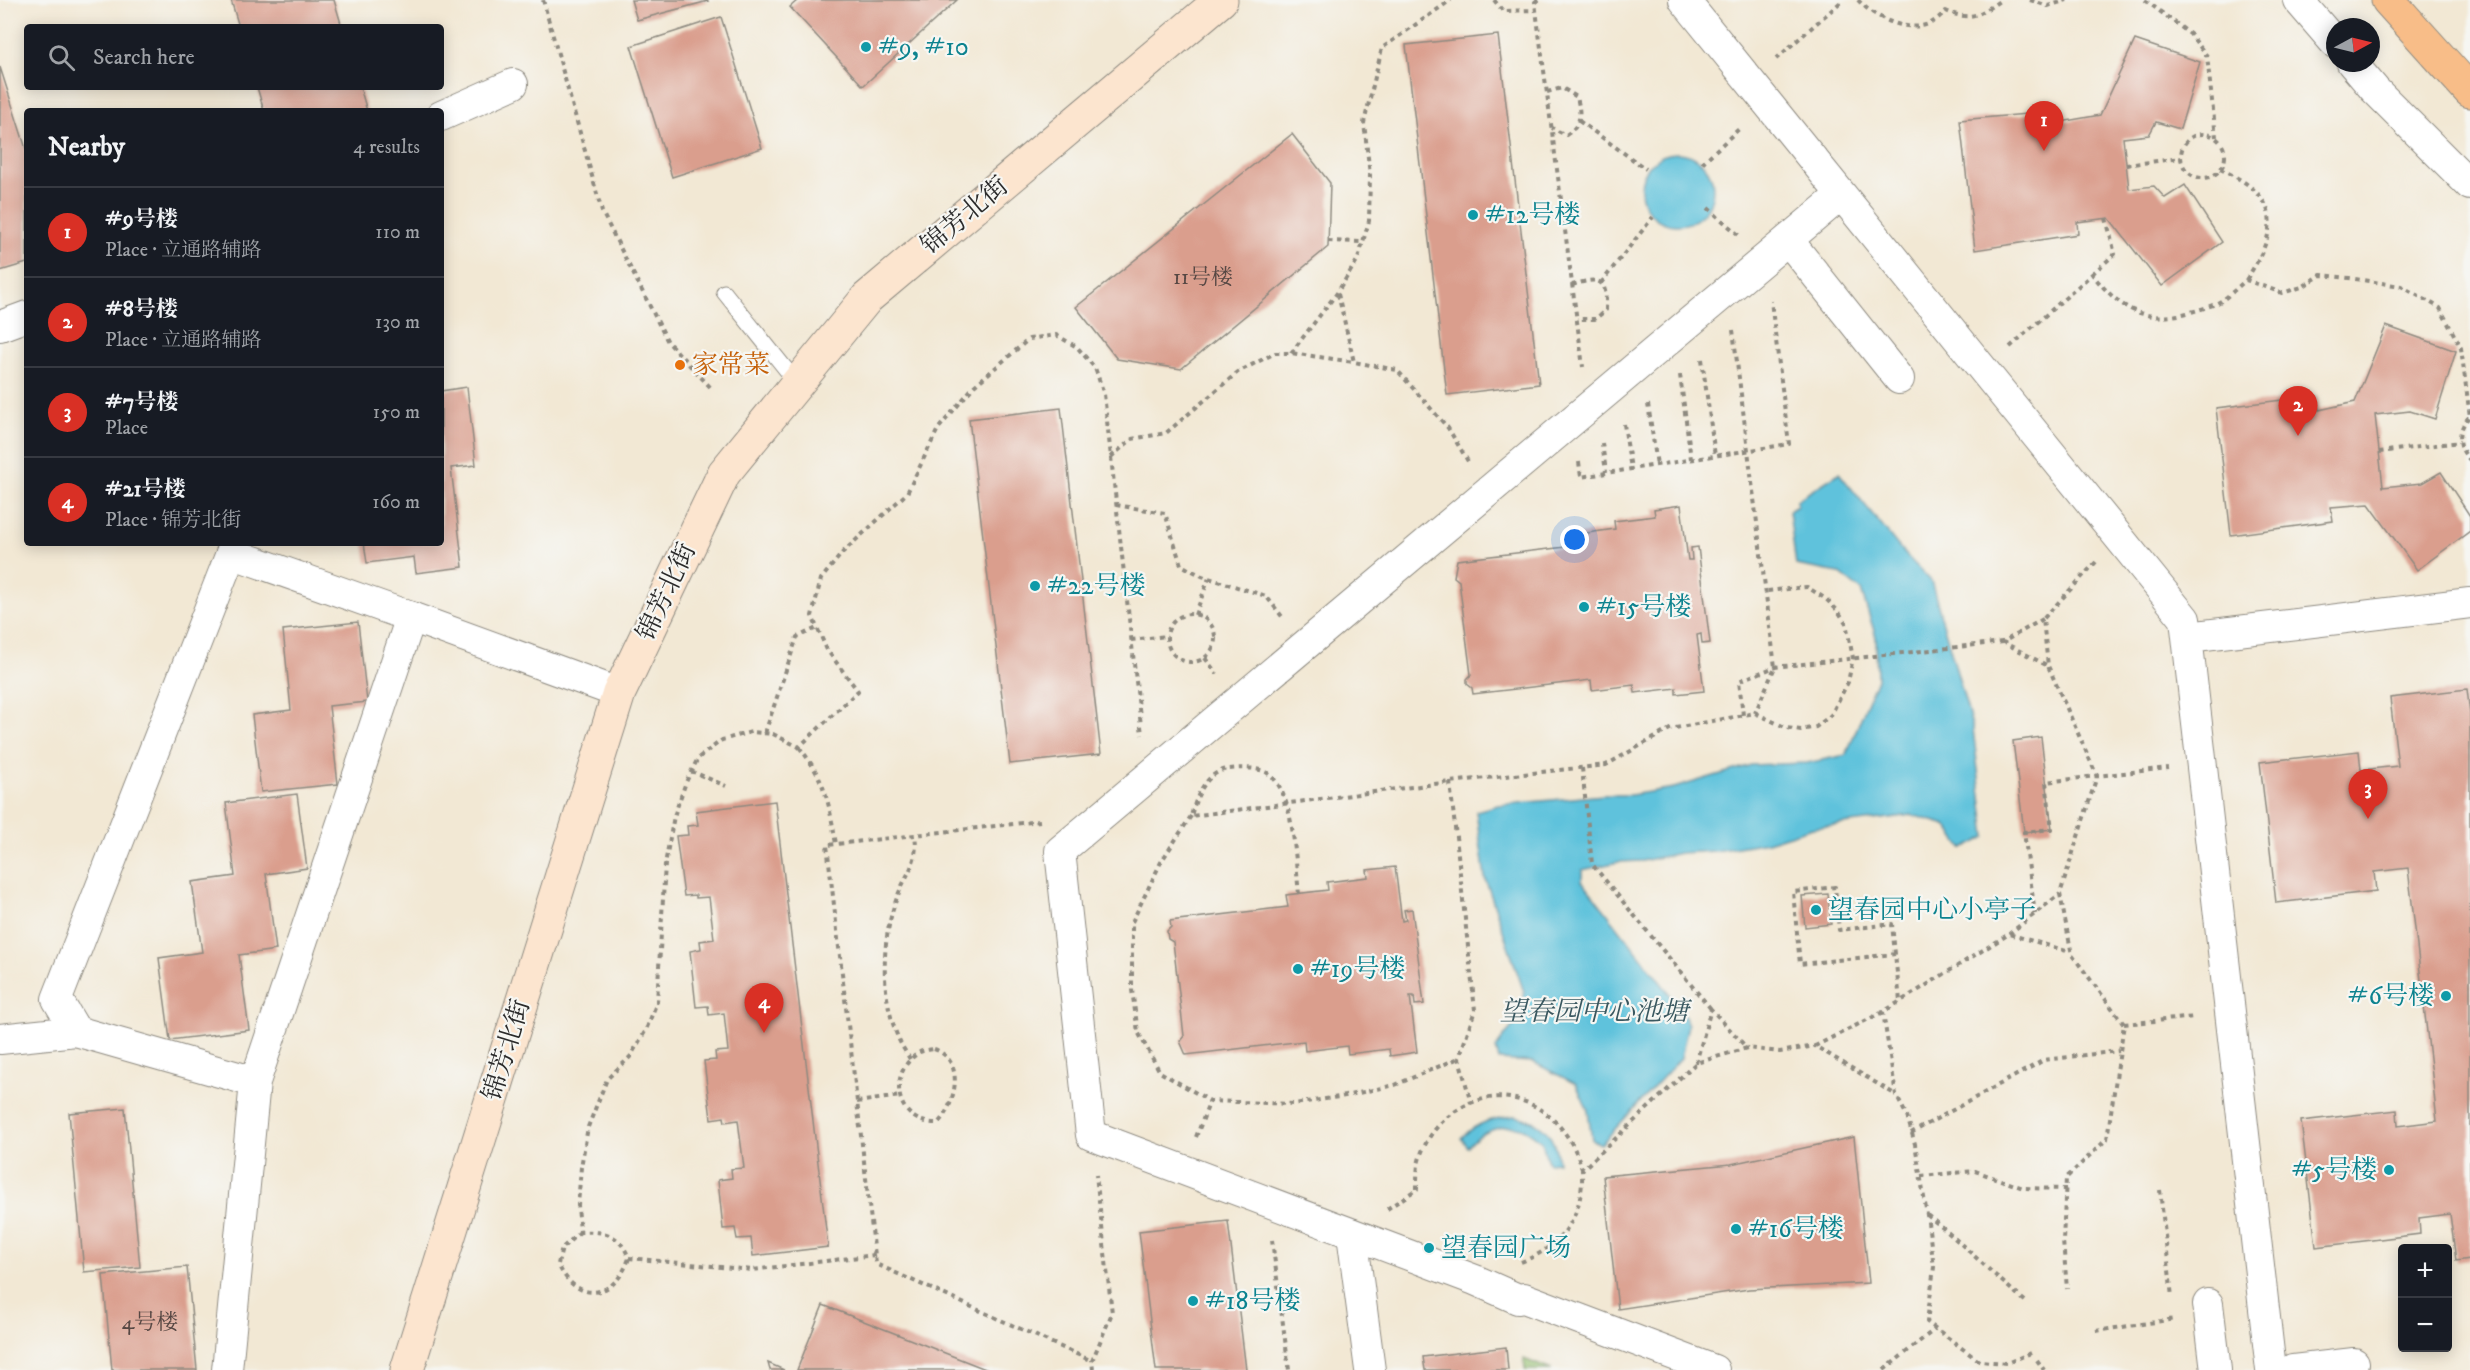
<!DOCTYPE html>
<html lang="en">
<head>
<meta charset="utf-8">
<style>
  :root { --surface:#171b24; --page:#20242c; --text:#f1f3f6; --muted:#9ea1a6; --line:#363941; --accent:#d93025 }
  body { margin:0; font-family:"IM FELL DW Pica","Noto Serif SC",serif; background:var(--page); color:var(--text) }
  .controls { position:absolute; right:18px; bottom:18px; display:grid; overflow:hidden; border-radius:6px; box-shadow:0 3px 15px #0003 }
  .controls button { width:54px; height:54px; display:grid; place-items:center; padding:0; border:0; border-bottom:2px solid var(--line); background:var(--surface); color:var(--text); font:30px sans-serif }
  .compass { position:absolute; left:2326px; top:18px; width:54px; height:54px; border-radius:50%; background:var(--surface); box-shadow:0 3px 15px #0003; rotate:83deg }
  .you { position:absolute; left:1575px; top:540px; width:21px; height:21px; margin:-15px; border:4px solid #fff; border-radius:50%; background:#1a73e8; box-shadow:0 0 0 9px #1a73e833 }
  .badge { display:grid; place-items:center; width:39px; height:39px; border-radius:50%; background:var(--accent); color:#fff; font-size:20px; font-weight:700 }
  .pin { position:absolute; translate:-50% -50px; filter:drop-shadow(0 2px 3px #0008) }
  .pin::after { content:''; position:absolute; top:32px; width:21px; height:18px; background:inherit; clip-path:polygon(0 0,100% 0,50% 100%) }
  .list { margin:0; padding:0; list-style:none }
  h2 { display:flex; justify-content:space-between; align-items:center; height:78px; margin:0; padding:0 24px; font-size:26px }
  h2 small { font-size:20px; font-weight:400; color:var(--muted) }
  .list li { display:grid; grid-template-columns:39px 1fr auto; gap:18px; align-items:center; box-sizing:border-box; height:90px; padding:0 24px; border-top:2px solid var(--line) }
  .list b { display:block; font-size:22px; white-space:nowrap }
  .list p { margin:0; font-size:20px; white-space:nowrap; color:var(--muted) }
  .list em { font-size:20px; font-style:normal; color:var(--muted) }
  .icon { flex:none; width:33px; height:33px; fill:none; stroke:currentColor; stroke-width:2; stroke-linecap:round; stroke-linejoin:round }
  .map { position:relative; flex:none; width:2470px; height:1370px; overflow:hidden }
  .search { position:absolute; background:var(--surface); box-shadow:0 3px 15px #0003; left:24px; top:24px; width:420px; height:66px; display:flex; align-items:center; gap:15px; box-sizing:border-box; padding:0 21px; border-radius:6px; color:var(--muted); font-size:22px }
  .panel { position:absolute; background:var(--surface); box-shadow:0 3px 15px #0003; left:24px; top:108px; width:420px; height:438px; border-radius:6px }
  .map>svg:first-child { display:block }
  .green { fill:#94c170; stroke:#60764e; stroke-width:1.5 }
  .water { fill:#5ec2dc; stroke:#447684; stroke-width:1.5 }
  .building { fill:#da9e8d }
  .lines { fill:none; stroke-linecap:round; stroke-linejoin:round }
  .lane-casing { stroke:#8e8a80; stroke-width:17 }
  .street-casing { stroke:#8e8a80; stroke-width:32 }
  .secondary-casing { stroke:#8e8a80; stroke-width:35 }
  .primary-casing { stroke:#8e8a80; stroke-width:35 }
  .path { stroke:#8e8a80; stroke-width:4; stroke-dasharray:4.5 4.5; stroke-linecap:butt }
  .lane { stroke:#fff; stroke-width:15 }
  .street { stroke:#fff; stroke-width:30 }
  .secondary { stroke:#fce5cf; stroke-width:33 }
  .primary { stroke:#f8bd88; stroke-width:33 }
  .culture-dot { fill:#0f9aa8; stroke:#f6f6f2; stroke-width:2 }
  .food-dot { fill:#e8710a; stroke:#f6f6f2; stroke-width:2 }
  .labels { text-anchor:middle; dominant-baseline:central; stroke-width:4.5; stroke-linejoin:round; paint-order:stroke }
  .number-label { font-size:22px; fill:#574844 }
  .culture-label { font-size:26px; fill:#0d838f; stroke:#f6f6f2; text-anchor:start }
  .street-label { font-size:26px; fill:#2b2b2b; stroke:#f6f6f2 }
  .food-label { font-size:26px; fill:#c56008; stroke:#f6f6f2; text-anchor:start }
  .water-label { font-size:27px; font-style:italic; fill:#3a5860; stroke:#f6f6f2 }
</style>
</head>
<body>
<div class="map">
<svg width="2470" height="1370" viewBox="0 0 2470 1370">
  <rect width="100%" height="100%" fill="#f6f6f2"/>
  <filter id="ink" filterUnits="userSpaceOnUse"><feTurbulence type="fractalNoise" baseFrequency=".0167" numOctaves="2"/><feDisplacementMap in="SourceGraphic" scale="12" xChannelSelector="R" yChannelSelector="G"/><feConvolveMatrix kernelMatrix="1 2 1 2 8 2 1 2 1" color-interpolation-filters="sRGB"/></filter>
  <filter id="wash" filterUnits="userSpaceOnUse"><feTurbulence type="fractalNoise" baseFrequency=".008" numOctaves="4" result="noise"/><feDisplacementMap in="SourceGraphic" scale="24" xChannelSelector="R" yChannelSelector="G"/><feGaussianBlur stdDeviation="1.35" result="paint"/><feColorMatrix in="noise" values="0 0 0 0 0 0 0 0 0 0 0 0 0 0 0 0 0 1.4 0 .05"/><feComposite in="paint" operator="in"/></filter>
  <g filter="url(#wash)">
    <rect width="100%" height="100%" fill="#f2e8d4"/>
    <path class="green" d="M1524,1359L1552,1370H1525Z"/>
    <g class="water">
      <circle cx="1677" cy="189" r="36"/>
      <path d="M1839,473L1903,552L1931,581L1973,729L1986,837L1963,849L1946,825L1912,815L1812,828L1767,842L1715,851L1680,853L1642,861L1618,862L1582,870V881L1682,1010L1688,1025L1681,1058L1601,1144L1592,1140L1588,1111L1576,1084L1533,1062L1499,1060L1496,1048C1511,1022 1523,1027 1524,992L1485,878L1476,811L1498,805L1604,795H1631L1674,788L1751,765L1807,763L1846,755L1877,679L1876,637L1861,590L1839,573L1796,565L1789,511L1797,506V500Z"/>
      <path d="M1515,1116C1543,1121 1555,1135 1558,1162L1548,1163L1542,1142C1535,1136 1529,1131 1521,1128C1504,1123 1478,1132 1468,1147L1461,1138C1477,1122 1494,1118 1515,1116Z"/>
    </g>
    <g id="blocks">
      <g class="building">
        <path d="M231,0H334L342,27H239Z"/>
        <path d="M631,0H707L708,1L637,20Z"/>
        <path d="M798,0H957L863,86L790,7Z"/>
        <path d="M721,17L762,148L672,177L631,46Z"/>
        <path d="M1498,35L1539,384L1447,395L1406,45Z"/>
        <path d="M2135,40L2200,62L2180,129L2156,122L2149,135L2123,138L2129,189L2154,186L2165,198L2185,185L2222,242L2162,286L2109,218L2077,222L2078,234L1975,250L1960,120L2059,111L2061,122L2100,115Z"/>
        <path d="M0,67L27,152V263L0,271Z"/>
        <path d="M257,87H360L367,111H264Z"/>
        <path d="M1292,134L1330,183L1328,247L1181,369L1117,359L1076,307Z"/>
        <path d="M2386,326L2456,351L2435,419L2410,411L2375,415L2383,487L2422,483L2441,472L2470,516V531L2417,570L2369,504L2331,507L2333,521L2231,535L2216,408L2317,396L2319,410L2355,402Z"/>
        <path d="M467,387L476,465L451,468L463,567L416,573L414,557L367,563L364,543H441V391Z"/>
        <path d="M1061,408L1101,754L1010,764L969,419Z"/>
        <path d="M1681,505L1688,560H1692L1691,548L1698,547L1710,643L1702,644L1701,634L1697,635L1704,691L1676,694V688L1635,693L1634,685L1592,690L1591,680L1473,694L1472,688L1467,684V679L1471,675L1459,581L1454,577L1457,560L1574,546L1573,535L1615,529L1614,521L1655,516L1654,509Z"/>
        <path d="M358,622L367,702L329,706L338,784L261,792L252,715L291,710L283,630Z"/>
        <path d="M2467,689L2470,714V1259L2456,1261L2450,1214L2419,1218L2420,1234L2316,1247L2301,1121L2397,1110L2398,1126L2437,1121L2433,1084L2408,868L2374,872L2376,891L2276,903L2260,762L2359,751L2361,770L2398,766L2390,698Z"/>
        <path d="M2041,737L2052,829L2024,832L2013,741Z"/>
        <path d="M297,794L307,868L266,874L276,950L239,955L249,1030L170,1040L159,958L202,952L192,882L235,876L226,803Z"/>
        <path d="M775,801L828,1247L753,1256L751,1238L737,1239L735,1228L723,1229L718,1180L732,1178L731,1169L744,1168L738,1120L725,1122L724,1117L711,1119L704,1061L716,1060L715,1052L728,1051L724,1013L709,1015L708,1006L696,1007L690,951L701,949L700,941L714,939L709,897L696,898V895L684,896L676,836L688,835L687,826L698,825L696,811Z"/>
        <path d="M1395,867L1402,921L1406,920L1404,910L1412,909L1424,1004L1415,1005L1414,996H1410L1417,1052L1390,1056L1389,1049L1348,1054L1347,1046L1305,1051L1304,1041L1186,1055L1180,1041L1184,1036L1173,942L1168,939L1167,931L1171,927L1170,921L1288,907L1286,895L1328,890L1327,882L1368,877L1367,870Z"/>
        <path d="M1828,894L1831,924L1805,927L1802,896Z"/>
        <path d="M125,1108L140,1267L84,1272L69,1113Z"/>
        <path d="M1854,1137L1869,1283L1749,1289L1618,1309L1603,1176L1731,1164Z"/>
        <path d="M1228,1221L1246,1370H1156L1139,1231Z"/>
        <path d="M187,1267L197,1370H112L103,1275Z"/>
        <path d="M823,1305L988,1370H797Z"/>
        <path d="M1506,1347L1508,1370H1425L1423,1357Z"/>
        <path d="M768,1363L784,1370H770Z"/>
      </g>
    </g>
  </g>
  <g filter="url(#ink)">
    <use href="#blocks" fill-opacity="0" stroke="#8e8a80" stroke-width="1.5"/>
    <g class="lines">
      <g class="lane-casing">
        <path id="lane" d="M724,292L797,383"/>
      </g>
      <g class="street-casing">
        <g id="street">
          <path d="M1684,0L2185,619L2271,1370"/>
          <path d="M2298,0L2335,43"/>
          <path d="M2352,63L2375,90L2470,185"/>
          <path d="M441,116L513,84"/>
          <path d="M1788,240L1899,379"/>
          <path d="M0,326L27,316"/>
          <path d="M235,543L57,999L76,1031L255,1082L411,617L619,693"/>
          <path d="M231,553L411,617"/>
          <path d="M2188,637L2470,603"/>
          <path d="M0,1039L76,1031"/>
          <path d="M1352,1234L1370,1370"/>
          <path d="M2208,1304L2216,1370"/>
          <path d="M227,1370L255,1082"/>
          <path d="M1714,1370L1524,1298L1518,1299L1475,1280L1091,1135L1060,851L1841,195"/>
          <path d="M2293,1370L2354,1363"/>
        </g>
      </g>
      <g class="secondary-casing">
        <path id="secondary" d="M407,1370L619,693L724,473L867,298L1221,0"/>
      </g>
      <g class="primary-casing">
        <path id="primary" d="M2388,0L2470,91"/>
      </g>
      <g class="path">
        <path d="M543,0L602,212L668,342L712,389"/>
        <path d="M1494,0L1503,11L1536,10"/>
        <path d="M1538,0L1535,2L1536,10L1583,367"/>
        <path d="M1858,0C1874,18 1908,34 1931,23C1936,20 1942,15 1946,11C1972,22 1980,14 2001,0"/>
        <path d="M2030,0L2048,6L2067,0"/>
        <path d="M2145,0L2190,34L2207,56L2216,137"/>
        <path d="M1776,59L1843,0"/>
        <path d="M1547,92L1562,88L1577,97C1581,114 1582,125 1566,135L1552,128"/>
        <path d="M1579,121L1646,169"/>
        <circle cx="2203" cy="156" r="22"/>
        <path d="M1702,163L1741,127"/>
        <path d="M2126,165L2181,158"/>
        <path d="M2220,169C2282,197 2280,228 2246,280"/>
        <path d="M1708,208L1740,236"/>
        <path d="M1328,241L1363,242"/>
        <path d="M2092,274L2115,254L2106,218"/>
        <path d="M1601,283L1653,217"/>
        <path d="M1572,285C1601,276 1607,279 1606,310L1595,319H1577"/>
        <path d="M1338,294L1354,362L1397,370L1448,428L1469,463"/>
        <path d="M1733,330L1775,667L1755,713"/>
        <path d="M2010,347L2092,274C2120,309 2145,325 2191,312C2201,309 2213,306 2221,301C2230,295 2238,287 2246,280L2282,293L2302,287L2321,275L2349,278L2401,286L2440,308L2461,348L2470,417"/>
        <path d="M1291,353L1337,293L1358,259L1369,221L1370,175L1364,123L1382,48L1451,0"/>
        <path d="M1702,359L1715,456"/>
        <path d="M1680,375L1691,459"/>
        <path d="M1648,404L1657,465"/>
        <path d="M2469,417C2457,430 2457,448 2470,460"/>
        <path d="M1624,424L1631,469"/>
        <path d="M1602,443L1606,472"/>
        <path d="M2379,452L2460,442"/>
        <path d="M1111,457L1132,439L1166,433L1238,372L1275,353H1291L1354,362"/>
        <path d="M1579,462L1581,477L1789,444L1771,301"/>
        <path d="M1116,505L1165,513L1181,565L1202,576L1266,596L1284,619"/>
        <path d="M2096,562L2043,619L2048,666L2097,776L2168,768"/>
        <circle cx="1191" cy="638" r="24"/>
        <path d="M1195,615L1209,578"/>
        <path d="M2043,619L2003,642L2048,666"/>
        <path d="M1131,640L1167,636"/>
        <path d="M1205,658L1217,674"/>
        <path d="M1743,715L1739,681L1775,667L2003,642"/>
        <path d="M765,733L797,637L817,628"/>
        <path d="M799,747C826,780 829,804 836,844"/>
        <path d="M1582,768L1592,864L1711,1009"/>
        <path d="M691,771L726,786"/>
        <path d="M1450,782L1475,1010L1459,1058L1471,1103"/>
        <path d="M1191,816L1161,862L1132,922V990L1138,1032L1160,1072L1210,1101L1294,1104L1345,1096L1395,1085L1459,1058"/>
        <path d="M1040,821L827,845L876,1264L1092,1361"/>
        <path d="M1299,894C1295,862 1295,789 1266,772C1255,767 1240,768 1229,769C1206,771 1196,797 1191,816L1450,782L1606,765L1670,729L1755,713L1787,728L1801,730L1816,727L1831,715L1848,682L1853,658L1846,623L1838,611L1826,599L1807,587L1767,591"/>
        <path d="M2035,914L2024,832L2052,829L2046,782L2097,776L2060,894L2072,955L2124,1024L2107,1139L2066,1178L2063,1241L2067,1289"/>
        <path d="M2009,934L2060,894"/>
        <path d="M1895,954L1892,924L1839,930L1835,887L1793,892L1800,964L1895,954L1900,1001"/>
        <path d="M1883,1012L1815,1046L1896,1095"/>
        <path d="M2124,1024L2195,1017"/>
        <path d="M934,1049C966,1060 956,1104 938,1123C895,1125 887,1074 917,1054C921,1050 928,1050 934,1049Z"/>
        <path d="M910,1059C906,1052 900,1044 897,1035C880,992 881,938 898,895C907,872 919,862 915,835"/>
        <path d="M1696,1063L1711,1009L1747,1048"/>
        <path d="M857,1102L900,1096"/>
        <path d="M1911,1133L2044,1060L2119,1051"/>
        <path d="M1196,1137L1210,1101"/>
        <path d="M1921,1176L1975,1171L2023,1188L2066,1189"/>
        <path d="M2160,1190L2172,1297"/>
        <path d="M1387,1209L1417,1189C1417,1181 1417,1173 1418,1165C1421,1149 1431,1132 1443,1121C1497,1072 1564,1104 1582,1169"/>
        <path d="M1927,1215C1961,1242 1991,1273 2025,1301"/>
        <path d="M580,1232L562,1248L558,1264C576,1304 615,1300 629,1258"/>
        <path d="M1272,1240L1289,1370"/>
        <path d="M875,1255L752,1270L629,1258C619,1233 604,1231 580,1232L578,1205L581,1167L588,1127L607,1079L630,1057L646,1030L657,1002L665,864L674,816L686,782L698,758L722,740L751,732L773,734L799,747L858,691L827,650L812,616L821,579L843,552L907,493L938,429L974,386L1029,339L1056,335L1077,347L1095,368L1104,394L1142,735"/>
        <path d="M1521,1262C1563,1246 1584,1215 1582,1170L1696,1063L1747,1048L1780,1052L1815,1046"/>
        <path d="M2096,1331L2175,1319"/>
        <path d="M2031,1353L2007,1363L1979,1361L1927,1322L1934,1267L1927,1215L1915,1144L1907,1116L1896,1095L1883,1012L2009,934L2070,952"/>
        <path d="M2037,1360L2044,1370"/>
        <path d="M1093,1370L1092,1361L1112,1313L1096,1175"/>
        <path d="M1884,1370L1935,1329"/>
      </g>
      <use href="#lane" class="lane"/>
      <use href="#street" class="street"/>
      <use href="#secondary" class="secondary"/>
      <use href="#primary" class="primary"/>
    </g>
  </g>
  <g class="culture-dot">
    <circle cx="866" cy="47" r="6"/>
    <circle cx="1473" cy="215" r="6"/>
    <circle cx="1035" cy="586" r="6"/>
    <circle cx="1584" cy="607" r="6"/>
    <circle cx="1816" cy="910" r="6"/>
    <circle cx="1298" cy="969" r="6"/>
    <circle cx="2446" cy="996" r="6"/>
    <circle cx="2389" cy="1170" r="6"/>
    <circle cx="1736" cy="1229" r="6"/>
    <circle cx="1429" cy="1248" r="6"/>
    <circle cx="1193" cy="1301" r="6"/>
  </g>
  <circle class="food-dot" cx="680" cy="365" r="6"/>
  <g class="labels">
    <g class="number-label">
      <text x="1203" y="277">11号楼</text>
      <text x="150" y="1322">4号楼</text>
    </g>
    <g class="culture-label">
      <text x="878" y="47">#9, #10</text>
      <text x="1485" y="215">#12号楼</text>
      <text x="1047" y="586">#22号楼</text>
      <text x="1596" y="607">#15号楼</text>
      <text x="1828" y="910">望春园中心小亭子</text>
      <text x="1310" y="969">#19号楼</text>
      <text x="2434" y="996" text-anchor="end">#6号楼</text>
      <text x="2377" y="1170" text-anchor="end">#5号楼</text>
      <text x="1748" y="1229">#16号楼</text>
      <text x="1441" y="1248">望春园广场</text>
      <text x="1205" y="1301">#18号楼</text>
    </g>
    <g class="street-label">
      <text transform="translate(965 216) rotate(-40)">锦芳北街</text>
      <text transform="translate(667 592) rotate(-65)">锦芳北街</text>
      <text transform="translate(507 1050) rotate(-73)">锦芳北街</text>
    </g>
    <g class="food-label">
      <text x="692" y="365">家常菜</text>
    </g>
    <g class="water-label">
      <text x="1594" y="1012">望春园中心池塘</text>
    </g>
  </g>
</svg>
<div class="controls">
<button>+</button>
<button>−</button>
</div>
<svg class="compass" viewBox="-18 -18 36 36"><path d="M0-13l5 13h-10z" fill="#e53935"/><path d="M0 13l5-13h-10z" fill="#9ea1a6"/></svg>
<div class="you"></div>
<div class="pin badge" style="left:2044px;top:151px">1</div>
<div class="pin badge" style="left:2298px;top:436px">2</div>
<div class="pin badge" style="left:2368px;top:819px">3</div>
<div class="pin badge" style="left:764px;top:1033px">4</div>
<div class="search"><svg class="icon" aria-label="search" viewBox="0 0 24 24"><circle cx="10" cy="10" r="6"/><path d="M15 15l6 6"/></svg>Search here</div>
<section class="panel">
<h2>Nearby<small>4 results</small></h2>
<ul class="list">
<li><span class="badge">1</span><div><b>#9号楼</b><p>Place · 立通路辅路</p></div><em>110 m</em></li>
<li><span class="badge">2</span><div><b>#8号楼</b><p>Place · 立通路辅路</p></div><em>130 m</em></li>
<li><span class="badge">3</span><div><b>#7号楼</b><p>Place</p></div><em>150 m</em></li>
<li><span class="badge">4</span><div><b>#21号楼</b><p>Place · 锦芳北街</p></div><em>160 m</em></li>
</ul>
</section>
</div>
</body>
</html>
